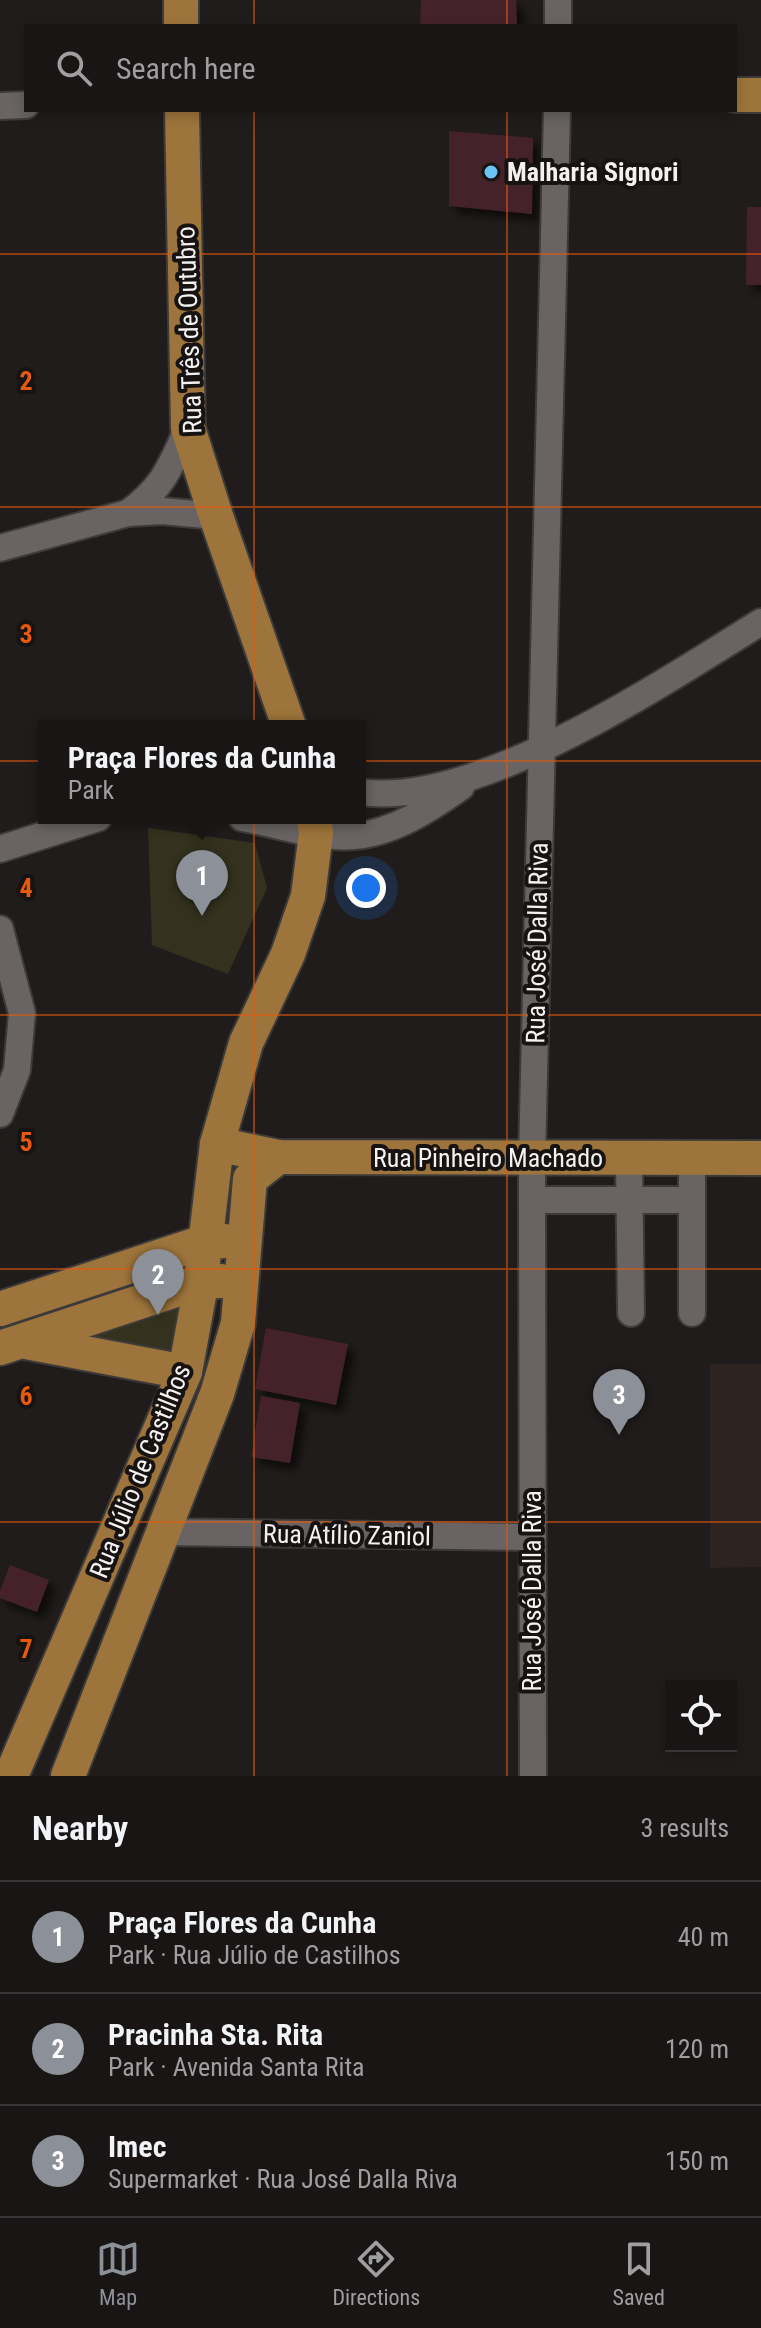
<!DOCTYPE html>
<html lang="en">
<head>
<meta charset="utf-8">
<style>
  :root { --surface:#181514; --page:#252222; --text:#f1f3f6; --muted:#9f9fa0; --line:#363434; --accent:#8c9099 }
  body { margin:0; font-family:"Roboto Condensed",sans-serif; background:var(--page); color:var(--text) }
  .controls { position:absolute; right:24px; bottom:24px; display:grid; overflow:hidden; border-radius:0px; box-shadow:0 4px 12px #0003 }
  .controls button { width:72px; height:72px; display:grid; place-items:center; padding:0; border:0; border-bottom:2px solid var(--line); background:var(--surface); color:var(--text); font:40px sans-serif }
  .you { position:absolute; left:366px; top:888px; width:28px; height:28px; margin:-20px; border:6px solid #fff; border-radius:50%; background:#1a73e8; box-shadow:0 0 0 12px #1a73e833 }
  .badge { display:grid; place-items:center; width:52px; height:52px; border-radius:50%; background:var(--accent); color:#fff; font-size:26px; font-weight:700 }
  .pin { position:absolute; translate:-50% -66px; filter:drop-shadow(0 2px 4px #0008) }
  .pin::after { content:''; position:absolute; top:42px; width:28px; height:24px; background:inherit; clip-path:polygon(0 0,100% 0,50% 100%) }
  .popup { position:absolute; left:38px; top:720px; width:328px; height:104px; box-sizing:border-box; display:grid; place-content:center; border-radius:0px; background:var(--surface); filter:drop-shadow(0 2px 6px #0005); font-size:26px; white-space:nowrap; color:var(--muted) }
  .popup b { font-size:30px; color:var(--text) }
  .popup::after { content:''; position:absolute; left:50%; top:100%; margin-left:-16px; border:16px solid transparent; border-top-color:var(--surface) }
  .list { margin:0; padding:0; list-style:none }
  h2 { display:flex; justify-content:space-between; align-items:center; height:104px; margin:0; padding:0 32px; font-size:34px }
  h2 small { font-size:26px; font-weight:400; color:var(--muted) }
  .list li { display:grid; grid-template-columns:52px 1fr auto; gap:24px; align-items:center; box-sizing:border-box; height:112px; padding:0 32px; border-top:2px solid var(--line) }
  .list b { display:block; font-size:30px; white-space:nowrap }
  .list p { margin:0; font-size:26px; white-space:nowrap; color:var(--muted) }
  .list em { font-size:26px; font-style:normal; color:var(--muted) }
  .icon { flex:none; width:44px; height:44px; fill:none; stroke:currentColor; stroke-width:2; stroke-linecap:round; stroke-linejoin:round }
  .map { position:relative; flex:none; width:761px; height:1776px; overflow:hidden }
  .search { position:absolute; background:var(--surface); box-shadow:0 4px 12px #0003; left:24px; right:24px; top:24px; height:88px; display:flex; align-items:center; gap:20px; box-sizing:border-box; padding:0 28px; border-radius:0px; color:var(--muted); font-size:30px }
  .sheet { height:440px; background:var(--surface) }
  nav { display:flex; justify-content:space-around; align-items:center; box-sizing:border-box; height:112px; border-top:2px solid var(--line); background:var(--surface); font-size:22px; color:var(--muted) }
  nav a { display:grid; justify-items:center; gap:4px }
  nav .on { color:var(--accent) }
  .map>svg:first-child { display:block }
  .built { fill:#2d2320 }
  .green { fill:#34321e }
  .building { fill:#44232c; filter:url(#shadow) }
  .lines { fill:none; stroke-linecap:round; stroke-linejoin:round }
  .minor-casing { stroke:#3d3a3a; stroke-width:30 }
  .major-casing { stroke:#3d3a3a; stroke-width:38 }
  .minor { stroke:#696463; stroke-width:26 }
  .major { stroke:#9d743b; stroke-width:34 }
  .grid { fill:none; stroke:#e8590c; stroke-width:2; stroke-opacity:0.55 }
  .poi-dot { fill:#68c4f0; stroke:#161312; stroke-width:3 }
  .labels { text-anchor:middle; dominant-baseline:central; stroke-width:8; stroke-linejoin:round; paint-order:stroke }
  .poi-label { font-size:26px; font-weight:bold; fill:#f4f2f1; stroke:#161312; text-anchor:start }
  .street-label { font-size:26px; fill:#f4f2f1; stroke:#161312 }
  .grid-label { font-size:26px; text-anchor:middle; font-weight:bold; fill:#e8590c; stroke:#161312; stroke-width:8; stroke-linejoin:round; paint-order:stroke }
</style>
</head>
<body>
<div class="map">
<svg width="761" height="1776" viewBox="0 0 761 1776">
  <defs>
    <filter id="shadow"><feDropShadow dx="7" dy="7" stdDeviation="4" flood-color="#0009"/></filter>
  </defs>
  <rect width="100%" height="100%" fill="#201c1b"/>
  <path class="built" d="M710,1364H761V1567L710,1568Z"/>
  <g class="green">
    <path d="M148,828L255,843L267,888L228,974L152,945Z"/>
    <path d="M185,1298L174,1362L82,1333Z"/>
  </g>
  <g class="building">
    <path d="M421,0H516L517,26H420Z"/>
    <path d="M449,131L533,138L532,214L449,206Z"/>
    <path d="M747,207H761V285H746Z"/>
    <path d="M266,1328L348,1344L336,1405L255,1389Z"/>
    <path d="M261,1396L300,1403L290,1463L251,1457Z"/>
    <path d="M10,1565L49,1580L37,1612L0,1598V1591Z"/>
  </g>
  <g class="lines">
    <g class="minor-casing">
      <g id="minor">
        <path d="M558,26V0"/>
        <path d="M0,106L26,105"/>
        <path d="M128,513C164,487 170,467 188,428"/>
        <path d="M0,548L128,513L162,511L216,516"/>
        <path d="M360,792C476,809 664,682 761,622"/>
        <path d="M242,818C278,824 317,839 354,836C393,833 430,809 461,787"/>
        <path d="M0,849L98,818"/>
        <path d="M0,929L22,1013L17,1070L0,1114"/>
        <path d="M629,1158L631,1313"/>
        <path d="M532,1200H691"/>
        <path d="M692,1313V1158"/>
        <path d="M162,1532L532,1537"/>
        <path d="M533,1776L532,1158L557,110"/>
      </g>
    </g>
    <g class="major-casing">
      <g id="major">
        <path d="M181,0V26"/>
        <path d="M735,95H761"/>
        <path d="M182,110L188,428L216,516L289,726"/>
        <path d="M217,1144L278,1157L761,1158"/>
        <path d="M0,1309L204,1242L225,1241"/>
        <path d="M26,1342L185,1372"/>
        <path d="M0,1348L200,1282L221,1281"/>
        <path d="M11,1776L185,1372L199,1296L217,1144L246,1043L288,954L308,896L316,833L314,818"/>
        <path d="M68,1776L217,1394L238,1323L250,1179L278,1157"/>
      </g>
    </g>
    <use href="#minor" class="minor"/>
    <use href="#major" class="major"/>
  </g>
  <path class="grid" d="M254,0V26M507,0V26M254,110V1776M507,110V1776M0,254H761M0,507H761M0,761H761M0,1015H761M0,1269H761M0,1522H761"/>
  <circle class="poi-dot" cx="491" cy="172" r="8"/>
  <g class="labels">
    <g class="poi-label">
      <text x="507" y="172">Malharia Signori</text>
    </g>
    <g class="street-label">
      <text transform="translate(189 330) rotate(-92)">Rua Três de Outubro</text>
      <text transform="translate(537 943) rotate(-89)">Rua José Dalla Riva</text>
      <text x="488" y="1158">Rua Pinheiro Machado</text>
      <text transform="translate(140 1471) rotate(-68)">Rua Júlio de Castilhos</text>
      <text transform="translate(347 1535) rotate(1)">Rua Atílio Zaniol</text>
      <text transform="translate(532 1591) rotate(-90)">Rua José Dalla Riva</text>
    </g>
  </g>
  <g class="grid-label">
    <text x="26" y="390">2</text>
    <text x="26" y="643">3</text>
    <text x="26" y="897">4</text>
    <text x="26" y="1151">5</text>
    <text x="26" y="1405">6</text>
    <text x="26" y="1658">7</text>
  </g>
</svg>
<div class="controls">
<button><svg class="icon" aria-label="locate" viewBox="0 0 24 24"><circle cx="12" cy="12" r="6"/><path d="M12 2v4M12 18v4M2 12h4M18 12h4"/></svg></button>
</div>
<div class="you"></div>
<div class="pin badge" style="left:202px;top:916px">1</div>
<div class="popup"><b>Praça Flores da Cunha</b>Park</div>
<div class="pin badge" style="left:158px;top:1315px">2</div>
<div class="pin badge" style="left:619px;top:1435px">3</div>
<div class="search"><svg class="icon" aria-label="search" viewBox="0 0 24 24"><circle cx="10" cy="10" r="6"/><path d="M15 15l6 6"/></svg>Search here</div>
</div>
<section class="sheet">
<h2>Nearby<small>3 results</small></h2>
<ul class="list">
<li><span class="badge">1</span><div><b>Praça Flores da Cunha</b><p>Park · Rua Júlio de Castilhos</p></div><em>40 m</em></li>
<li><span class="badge">2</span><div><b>Pracinha Sta. Rita</b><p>Park · Avenida Santa Rita</p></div><em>120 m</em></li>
<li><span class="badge">3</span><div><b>Imec</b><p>Supermarket · Rua José Dalla Riva</p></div><em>150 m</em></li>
</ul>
</section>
<nav>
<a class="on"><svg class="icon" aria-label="map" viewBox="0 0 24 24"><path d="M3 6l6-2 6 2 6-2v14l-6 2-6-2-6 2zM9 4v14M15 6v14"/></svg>Map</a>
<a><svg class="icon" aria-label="directions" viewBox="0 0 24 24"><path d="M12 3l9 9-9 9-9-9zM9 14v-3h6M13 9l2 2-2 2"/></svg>Directions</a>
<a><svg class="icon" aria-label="saved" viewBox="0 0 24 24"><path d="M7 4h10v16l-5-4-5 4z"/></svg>Saved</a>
</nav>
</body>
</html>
